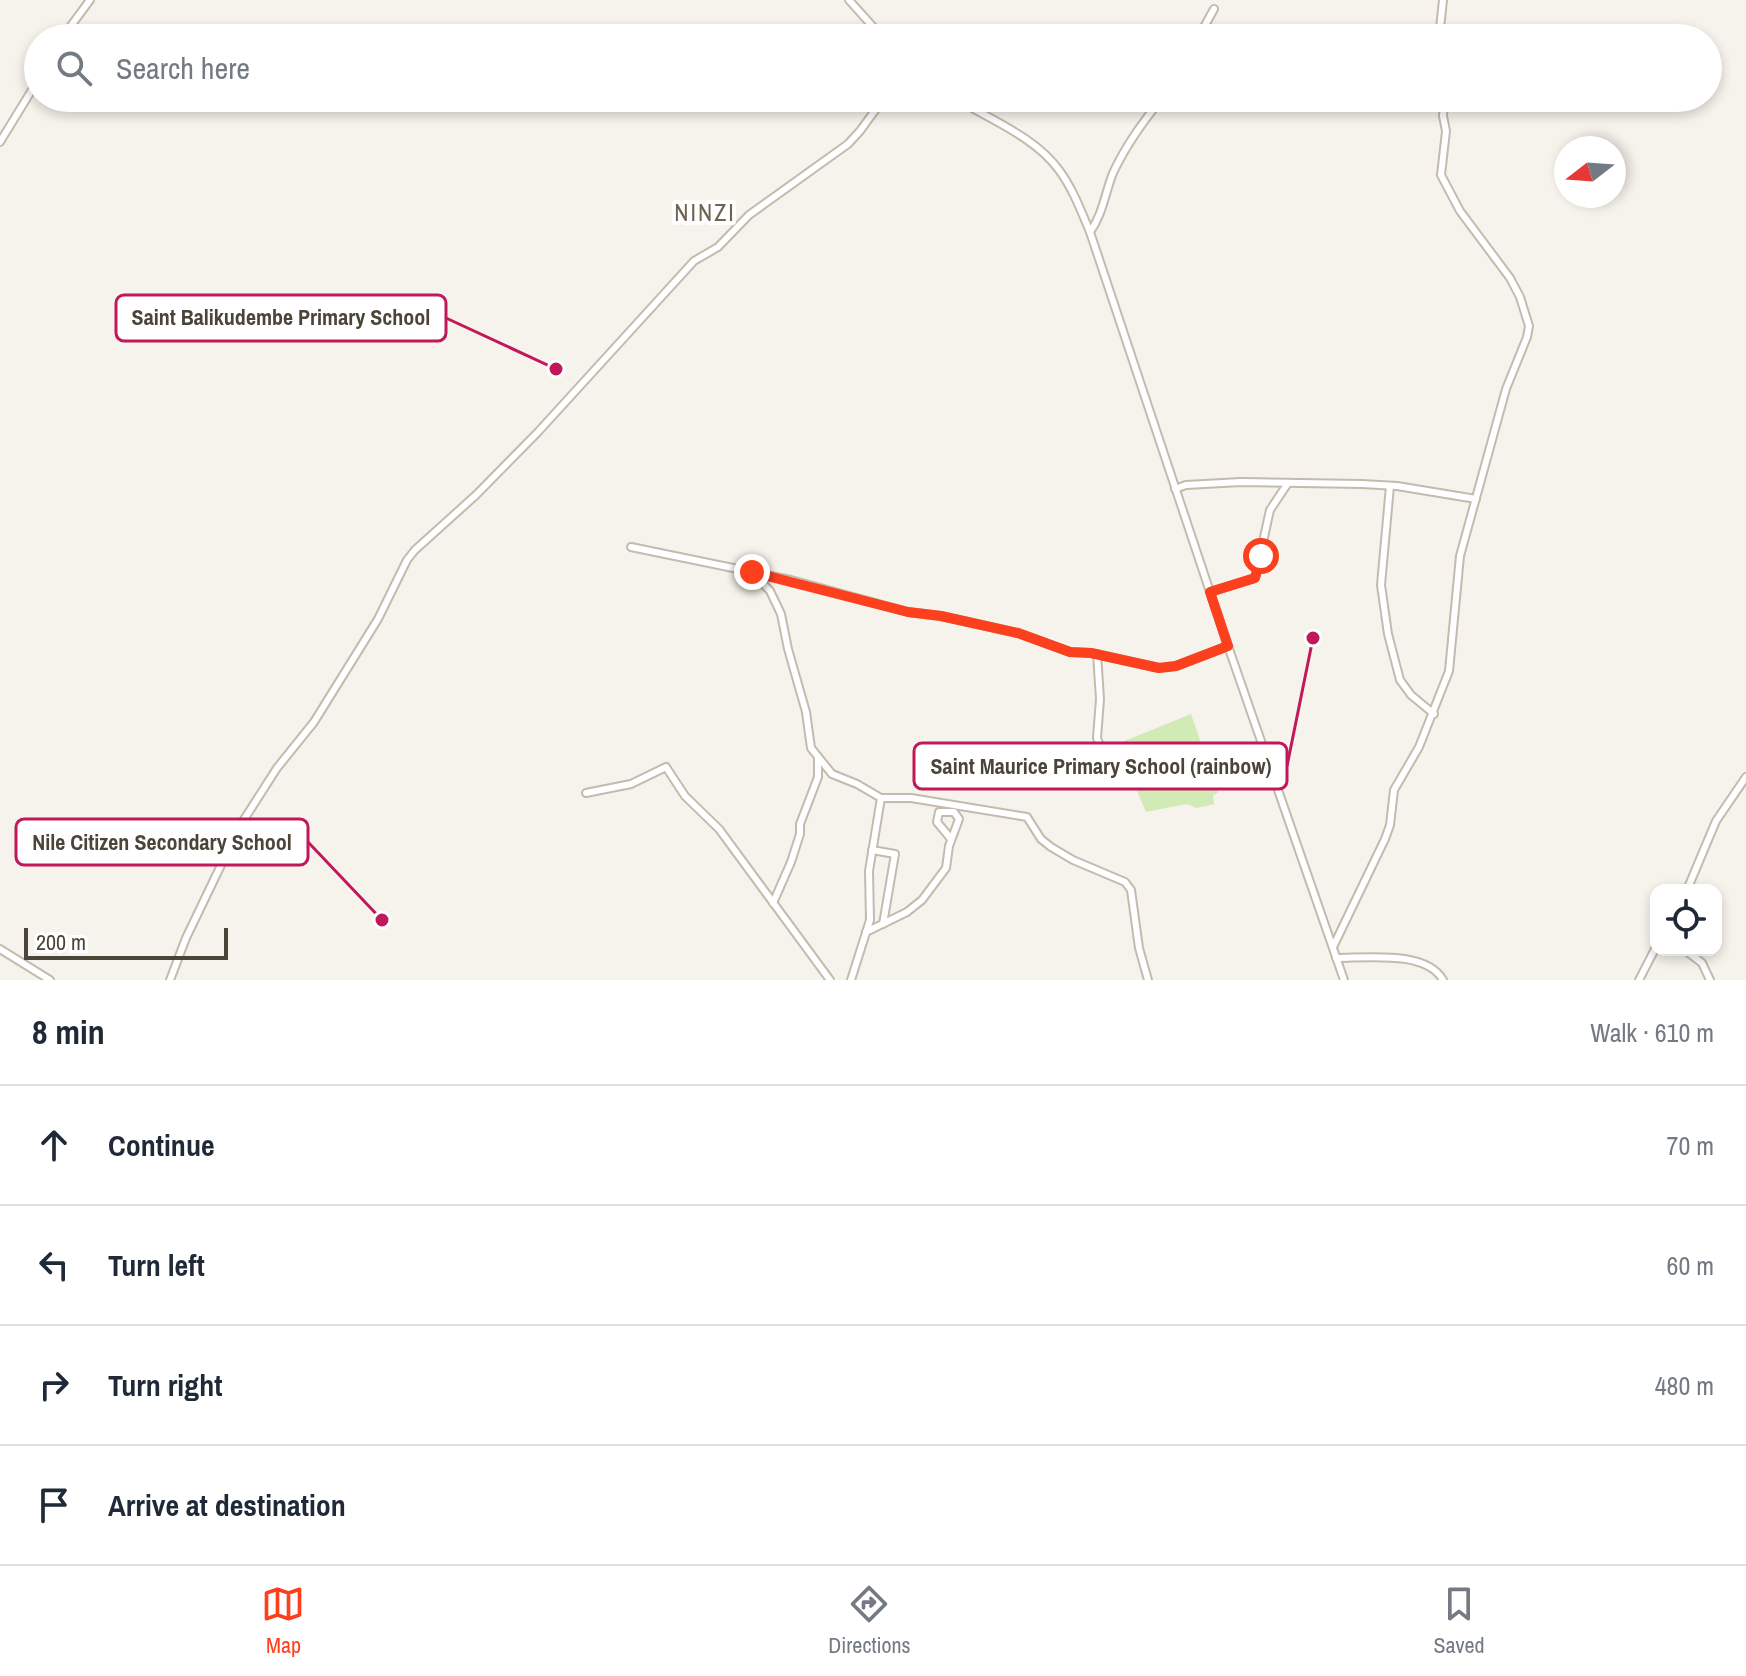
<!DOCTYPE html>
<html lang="en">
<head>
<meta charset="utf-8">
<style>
  :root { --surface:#fff; --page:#f6f6f7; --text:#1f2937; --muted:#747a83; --line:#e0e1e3; --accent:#fc3f1d }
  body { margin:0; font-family:"Archivo Narrow",sans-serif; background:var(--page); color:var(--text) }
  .controls { position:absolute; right:24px; bottom:24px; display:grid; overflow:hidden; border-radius:16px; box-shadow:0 4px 12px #0003 }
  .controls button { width:72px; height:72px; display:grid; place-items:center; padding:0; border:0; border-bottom:2px solid var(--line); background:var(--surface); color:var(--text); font:40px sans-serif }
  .compass { position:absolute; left:1554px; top:136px; width:72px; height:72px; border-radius:50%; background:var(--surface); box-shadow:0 4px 12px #0003; rotate:253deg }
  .scale { position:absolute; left:24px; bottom:20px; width:204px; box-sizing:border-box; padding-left:8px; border:4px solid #4b4439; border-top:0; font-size:22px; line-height:28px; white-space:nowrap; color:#4b4439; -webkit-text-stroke:6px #fff; paint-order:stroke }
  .stop { position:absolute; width:24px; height:24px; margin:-18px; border:6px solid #fc3f1d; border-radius:50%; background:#fff }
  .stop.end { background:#fc3f1d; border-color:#fff; box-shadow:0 2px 8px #0008 }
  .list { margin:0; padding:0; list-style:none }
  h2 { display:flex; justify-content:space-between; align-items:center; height:104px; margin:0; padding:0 32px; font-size:34px }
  h2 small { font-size:26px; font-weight:400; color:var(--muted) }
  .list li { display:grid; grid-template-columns:52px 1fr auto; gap:24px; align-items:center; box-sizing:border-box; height:120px; padding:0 32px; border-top:2px solid var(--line) }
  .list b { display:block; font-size:30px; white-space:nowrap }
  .list em { font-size:26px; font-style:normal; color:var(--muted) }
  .icon { flex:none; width:44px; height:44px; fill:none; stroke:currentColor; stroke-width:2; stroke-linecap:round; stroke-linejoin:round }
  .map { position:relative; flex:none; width:1746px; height:980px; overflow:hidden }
  .search { position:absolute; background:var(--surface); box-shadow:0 4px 12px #0003; left:24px; right:24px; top:24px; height:88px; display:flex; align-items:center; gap:20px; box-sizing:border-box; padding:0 28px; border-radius:44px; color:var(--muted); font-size:30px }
  .sheet { height:584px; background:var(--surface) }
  nav { display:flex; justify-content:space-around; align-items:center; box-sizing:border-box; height:112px; border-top:2px solid var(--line); background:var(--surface); font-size:22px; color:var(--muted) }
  nav a { display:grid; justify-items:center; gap:4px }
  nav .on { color:var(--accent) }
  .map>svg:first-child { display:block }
  .green { fill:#d2eab5 }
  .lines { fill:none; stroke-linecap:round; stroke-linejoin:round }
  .street-casing { stroke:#c2bbae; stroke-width:10 }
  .street { stroke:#fff; stroke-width:6 }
  .route { stroke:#fc3f1d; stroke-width:10 }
  .labels { text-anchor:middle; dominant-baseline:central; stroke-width:8; stroke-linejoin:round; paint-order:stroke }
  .quarter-label { font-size:24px; letter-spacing:2px; fill:#6e6250; stroke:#fff }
  .leader { fill:none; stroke:#c2185b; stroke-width:3 }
  .callout-dot { fill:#c2185b; stroke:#fff; stroke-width:3 }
  .callout { fill:#fff; stroke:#c2185b; stroke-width:3 }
  .callout-label { font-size:22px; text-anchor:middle; font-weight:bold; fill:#4b4439 }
</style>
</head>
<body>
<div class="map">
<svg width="1746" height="980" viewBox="0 0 1746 980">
  <rect width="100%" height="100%" fill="#f6f3ec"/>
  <path class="green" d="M1191,714L1218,793L1213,795L1214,804L1197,808L1187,804L1146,812L1125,763L1122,742Z"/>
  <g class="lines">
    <g class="street-casing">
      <g id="street">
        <path d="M849,0L883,38"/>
        <path d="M62,38L90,0"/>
        <path d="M1198,38L1214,9"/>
        <path d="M1439,38L1443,0"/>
        <path d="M955,98C990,120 1034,136 1059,170C1073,189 1081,211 1090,232L1228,646L1344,980"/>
        <path d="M0,142L38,80"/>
        <path d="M1090,232C1103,214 1105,193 1113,173C1126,145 1143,122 1162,98"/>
        <path d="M1390,486L1381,585L1388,634L1400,680L1411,695L1434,714"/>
        <path d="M1175,489L1186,485L1241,482L1362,484L1397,486L1476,499"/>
        <path d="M631,547L791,580L908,612L941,616L1018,633L1070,652L1091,653L1159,668L1176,666L1228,646"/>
        <path d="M752,572L770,591L781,614L788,649L806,712L811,748L832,774L857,784L881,798H911L1027,817L1041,839L1051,847L1073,860L1125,882L1131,890L1139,948L1148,980"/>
        <path d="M1210,592L1255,578L1270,510L1288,483"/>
        <path d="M1097,654L1100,699L1097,738L1101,748L1103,782"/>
        <path d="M586,793L631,784L666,767L685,796L719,829L830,980"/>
        <path d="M872,850L895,854L883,924"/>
        <path d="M1687,890L1716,821L1746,777"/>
        <path d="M773,903L791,862L800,834V824L818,777V757"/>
        <path d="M866,932L907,912L922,900L946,868L949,846L959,819L954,812H939L937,822L951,839"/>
        <path d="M1333,947L1385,839L1390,825L1394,790L1419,747L1449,671L1460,556L1506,389L1527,337L1529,326L1520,297L1510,278L1460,211L1441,175L1446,131L1443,116L1444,98"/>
        <path d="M0,949L50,980"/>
        <path d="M1685,950L1702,963L1710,980"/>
        <path d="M1336,958C1367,958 1426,950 1443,980"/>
        <path d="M170,980L186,938L223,861L229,843L277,768L314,722L378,619L407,560L415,550L476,495L538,432L694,261L718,247L749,215L848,144L860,131L884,98"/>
        <path d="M851,980L870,920L869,871L881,798"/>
        <path d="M1639,980L1656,947"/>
      </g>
    </g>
    <use href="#street" class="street"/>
  </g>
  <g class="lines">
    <path class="route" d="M752,572L908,612L941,616L1018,633L1070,652L1091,653L1159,668L1176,666L1228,646L1210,592L1255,578L1261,556"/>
  </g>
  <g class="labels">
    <g class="quarter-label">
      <text x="705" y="212">NINZI</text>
    </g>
  </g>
  <path class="leader" d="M556 369L446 318M1313 638L1287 766M382 920L308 842"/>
  <g class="callout-dot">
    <circle cx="556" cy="369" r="8"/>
    <circle cx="1313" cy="638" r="8"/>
    <circle cx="382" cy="920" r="8"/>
  </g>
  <g class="callout">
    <rect x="116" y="295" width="330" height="46" rx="8"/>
    <rect x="914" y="743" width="373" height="46" rx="8"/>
    <rect x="16" y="819" width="292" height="46" rx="8"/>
  </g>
  <g class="callout-label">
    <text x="281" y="325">Saint Balikudembe Primary School</text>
    <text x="1101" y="774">Saint Maurice Primary School (rainbow)</text>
    <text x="162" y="850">Nile Citizen Secondary School</text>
  </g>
</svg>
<div class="controls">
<button><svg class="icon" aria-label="locate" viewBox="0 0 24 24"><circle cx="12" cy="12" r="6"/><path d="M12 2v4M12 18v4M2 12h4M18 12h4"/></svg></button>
</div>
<svg class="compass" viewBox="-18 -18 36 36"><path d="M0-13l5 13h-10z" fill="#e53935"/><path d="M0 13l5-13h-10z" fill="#747a83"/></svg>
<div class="scale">200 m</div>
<div class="stop" style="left:1261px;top:556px"></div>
<div class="stop end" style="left:752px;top:572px"></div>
<div class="search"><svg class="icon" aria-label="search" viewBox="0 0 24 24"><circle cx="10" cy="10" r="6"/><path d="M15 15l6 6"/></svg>Search here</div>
</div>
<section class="sheet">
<h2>8 min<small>Walk · 610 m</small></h2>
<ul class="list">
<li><svg class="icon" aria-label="ahead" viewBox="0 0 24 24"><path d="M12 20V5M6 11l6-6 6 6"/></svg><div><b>Continue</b></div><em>70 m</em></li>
<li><svg class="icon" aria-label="left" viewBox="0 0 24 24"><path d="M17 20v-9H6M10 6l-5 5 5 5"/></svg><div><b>Turn left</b></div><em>60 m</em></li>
<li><svg class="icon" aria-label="right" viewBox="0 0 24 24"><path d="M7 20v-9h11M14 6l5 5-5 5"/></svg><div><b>Turn right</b></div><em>480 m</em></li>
<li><svg class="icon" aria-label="arrive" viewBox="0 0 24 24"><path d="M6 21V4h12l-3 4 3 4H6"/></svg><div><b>Arrive at destination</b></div></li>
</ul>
</section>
<nav>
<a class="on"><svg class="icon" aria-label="map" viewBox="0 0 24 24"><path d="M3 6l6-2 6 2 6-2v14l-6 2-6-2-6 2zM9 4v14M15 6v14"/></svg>Map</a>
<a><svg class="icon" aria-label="directions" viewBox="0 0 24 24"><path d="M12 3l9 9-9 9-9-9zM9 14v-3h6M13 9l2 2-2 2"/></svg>Directions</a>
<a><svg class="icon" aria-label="saved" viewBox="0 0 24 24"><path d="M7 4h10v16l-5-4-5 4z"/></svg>Saved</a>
</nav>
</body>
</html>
